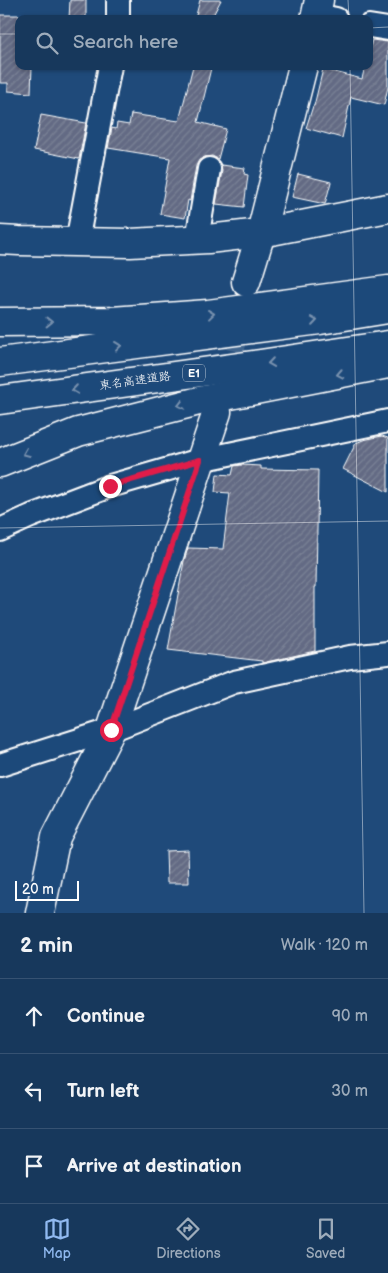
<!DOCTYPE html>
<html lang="en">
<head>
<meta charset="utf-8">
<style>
  :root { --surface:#17385c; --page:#244365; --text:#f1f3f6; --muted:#9eacbb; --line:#365272; --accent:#90b9f0 }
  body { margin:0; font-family:"Balsamiq Sans","Klee One",sans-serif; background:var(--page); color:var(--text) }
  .scale { position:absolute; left:15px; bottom:12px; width:64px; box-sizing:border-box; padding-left:5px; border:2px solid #fff; border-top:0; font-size:14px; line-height:18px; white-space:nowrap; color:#fff; -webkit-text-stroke:4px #1f4a7a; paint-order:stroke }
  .stop { position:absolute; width:15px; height:15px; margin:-11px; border:4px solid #e11d48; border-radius:50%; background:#fff }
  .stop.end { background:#e11d48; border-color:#fff; box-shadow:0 1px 5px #0008 }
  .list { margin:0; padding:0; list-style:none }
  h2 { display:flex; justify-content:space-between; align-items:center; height:65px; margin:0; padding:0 20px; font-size:21px }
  h2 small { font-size:16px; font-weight:400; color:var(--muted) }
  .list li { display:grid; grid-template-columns:32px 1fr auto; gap:15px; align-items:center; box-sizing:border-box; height:75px; padding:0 20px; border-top:1px solid var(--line) }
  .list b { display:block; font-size:19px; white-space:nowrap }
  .list em { font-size:16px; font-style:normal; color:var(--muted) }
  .icon { flex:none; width:28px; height:28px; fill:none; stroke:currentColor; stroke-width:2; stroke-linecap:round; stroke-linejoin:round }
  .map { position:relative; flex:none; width:388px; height:913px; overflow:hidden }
  .search { position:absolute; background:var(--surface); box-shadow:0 1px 4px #0004; left:15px; right:15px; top:15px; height:55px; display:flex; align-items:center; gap:12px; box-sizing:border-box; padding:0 18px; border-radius:10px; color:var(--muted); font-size:19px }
  .sheet { height:290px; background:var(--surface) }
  nav { display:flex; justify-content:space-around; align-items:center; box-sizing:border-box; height:70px; border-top:1px solid var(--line); background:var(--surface); font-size:14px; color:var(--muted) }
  nav a { display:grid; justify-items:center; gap:2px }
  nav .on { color:var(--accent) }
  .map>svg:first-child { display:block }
  .building { fill:url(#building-hatch); stroke:#fff }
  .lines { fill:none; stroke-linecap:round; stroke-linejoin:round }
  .secondary-tunnel { stroke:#41658e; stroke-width:28; stroke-dasharray:28 14; stroke-linecap:butt }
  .street-casing { stroke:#fff; stroke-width:26 }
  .secondary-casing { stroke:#fff; stroke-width:31 }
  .highway-casing { stroke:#fff; stroke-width:31 }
  .street { stroke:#1f4a7a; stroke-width:22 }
  .secondary { stroke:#1f4a7a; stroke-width:28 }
  .highway { stroke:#1f4a7a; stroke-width:28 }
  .oneway { stroke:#7992af }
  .route { stroke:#e11d48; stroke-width:6 }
  .ticks { fill:none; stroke:#fff; stroke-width:1; stroke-opacity:0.45 }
  .labels { text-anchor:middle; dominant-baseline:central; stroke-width:4.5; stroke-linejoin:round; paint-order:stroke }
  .shield { fill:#1f4a7a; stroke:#bcc9d7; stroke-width:1 }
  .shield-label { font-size:11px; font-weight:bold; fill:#fff }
  .street-label { font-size:12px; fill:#fff; stroke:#1f4a7a }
</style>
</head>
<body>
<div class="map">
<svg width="388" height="913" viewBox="0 0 388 913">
  <defs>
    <pattern id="building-hatch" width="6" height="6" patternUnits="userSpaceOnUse" patternTransform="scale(1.25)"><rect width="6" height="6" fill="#636b84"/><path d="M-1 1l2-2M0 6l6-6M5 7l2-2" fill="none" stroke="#7a8196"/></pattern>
  </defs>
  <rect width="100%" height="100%" fill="#1f4a7a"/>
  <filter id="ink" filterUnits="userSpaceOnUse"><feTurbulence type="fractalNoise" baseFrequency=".02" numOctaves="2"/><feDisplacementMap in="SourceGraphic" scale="10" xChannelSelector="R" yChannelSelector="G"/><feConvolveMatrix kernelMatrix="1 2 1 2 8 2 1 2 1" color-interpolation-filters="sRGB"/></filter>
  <g filter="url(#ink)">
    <g class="building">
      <path d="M70,0H86V19H69Z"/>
      <path d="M200,0H221L211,19H195Z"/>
      <path d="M0,15H19V67H32L31,93L8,91V83H0Z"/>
      <path d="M372,40L388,42V87L384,105L351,97L342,138L306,128L313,106H314L323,69L362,79L365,66H369V52Z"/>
      <path d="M193,66H202L211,68L198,122L226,129L218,159L212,156L205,157L199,160L196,166L190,201L188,200L185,218L160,214L170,158L108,148L112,128L116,129L117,123L129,125L131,114L179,121Z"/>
      <path d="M41,115L86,123L79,159L34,150Z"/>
      <path d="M221,165L245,168L244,174L248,175L244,207L216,204L222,171Z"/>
      <path d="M298,174L331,182L325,204L292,197Z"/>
      <path d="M382,436L388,438V492L343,469L356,443L363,440Z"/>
      <path d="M242,465L261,466V469L318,470L316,587H315V651L262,663V661L168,650L184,561L188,548L223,549L230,493L215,492L217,474L232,475L234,466Z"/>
      <path d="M188,850L189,883H167L166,851Z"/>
    </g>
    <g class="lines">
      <path class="secondary-tunnel" d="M221,391L240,309"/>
      <g class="street-casing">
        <g id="street">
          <path d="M316,15L336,19"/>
          <path d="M118,19V0"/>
          <path d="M369,26L388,29"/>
          <path d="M197,239L209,169"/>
          <path d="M77,242L110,66"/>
          <path d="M0,530L31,516L110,486L200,460L388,421"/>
          <path d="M0,765L111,730L234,682L350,657L388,653"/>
        </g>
      </g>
      <g class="secondary-casing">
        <g id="secondary">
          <path d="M315,19L319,0"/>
          <path d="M0,240L19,241L130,243L208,239L261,233L388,208"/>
          <path d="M246,282L261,233L303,66"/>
          <path d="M40,913L56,837L111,730L217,412"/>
        </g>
      </g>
      <g class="highway-casing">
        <g id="highway">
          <path d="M0,322L112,321L208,314L388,290"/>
          <path d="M0,362L320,320L388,309"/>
          <path d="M0,400L260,364L388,345"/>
          <path d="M0,463L78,432L199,401L388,364"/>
        </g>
      </g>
      <use href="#street" class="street"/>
      <use href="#secondary" class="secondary"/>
      <use href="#highway" class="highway"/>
    </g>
    <defs><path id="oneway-chevron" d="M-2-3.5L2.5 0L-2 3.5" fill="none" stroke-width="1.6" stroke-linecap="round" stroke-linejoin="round" transform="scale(1.25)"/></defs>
    <g class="oneway">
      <use href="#oneway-chevron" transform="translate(211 314) rotate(-7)"/>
      <use href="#oneway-chevron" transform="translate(314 321) rotate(-8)"/>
      <use href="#oneway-chevron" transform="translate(49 322) rotate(-1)"/>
      <use href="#oneway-chevron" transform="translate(118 346) rotate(-7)"/>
      <use href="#oneway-chevron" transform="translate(271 363) rotate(172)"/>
      <use href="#oneway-chevron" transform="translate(340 374) rotate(169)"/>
      <use href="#oneway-chevron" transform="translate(75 390) rotate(172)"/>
      <use href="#oneway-chevron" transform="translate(181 405) rotate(166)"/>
      <use href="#oneway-chevron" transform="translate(26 453) rotate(158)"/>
    </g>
  </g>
  <g class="lines" filter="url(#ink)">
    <path class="route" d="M110,486L200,460L111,730"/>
  </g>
  <path class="ticks" d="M348,0L349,19M369,28L388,27M0,34H19M350,66L364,913M0,528L388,521"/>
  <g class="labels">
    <rect class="shield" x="183" y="364.5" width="22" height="17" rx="4"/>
    <g class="shield-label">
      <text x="194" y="373">E1</text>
    </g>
    <g class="street-label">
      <text transform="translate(135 381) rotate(-8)">東名高速道路</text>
    </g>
  </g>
</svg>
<div class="scale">20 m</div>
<div class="stop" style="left:111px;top:730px"></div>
<div class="stop end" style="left:110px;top:486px"></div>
<div class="search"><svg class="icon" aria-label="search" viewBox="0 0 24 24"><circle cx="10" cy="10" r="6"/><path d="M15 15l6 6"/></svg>Search here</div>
</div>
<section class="sheet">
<h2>2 min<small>Walk · 120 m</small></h2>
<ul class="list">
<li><svg class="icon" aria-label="ahead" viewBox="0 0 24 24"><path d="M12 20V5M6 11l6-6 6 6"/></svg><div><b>Continue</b></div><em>90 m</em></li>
<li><svg class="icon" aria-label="left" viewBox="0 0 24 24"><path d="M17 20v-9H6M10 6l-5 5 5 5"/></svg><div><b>Turn left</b></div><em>30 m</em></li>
<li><svg class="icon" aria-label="arrive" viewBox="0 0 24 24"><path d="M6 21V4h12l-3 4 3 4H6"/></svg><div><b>Arrive at destination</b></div></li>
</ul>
</section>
<nav>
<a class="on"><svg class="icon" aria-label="map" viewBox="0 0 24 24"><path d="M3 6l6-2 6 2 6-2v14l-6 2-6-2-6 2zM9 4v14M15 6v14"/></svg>Map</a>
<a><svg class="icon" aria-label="directions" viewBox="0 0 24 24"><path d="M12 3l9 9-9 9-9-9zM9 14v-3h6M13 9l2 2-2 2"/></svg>Directions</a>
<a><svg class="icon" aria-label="saved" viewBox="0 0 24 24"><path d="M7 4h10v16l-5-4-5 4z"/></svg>Saved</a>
</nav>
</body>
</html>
